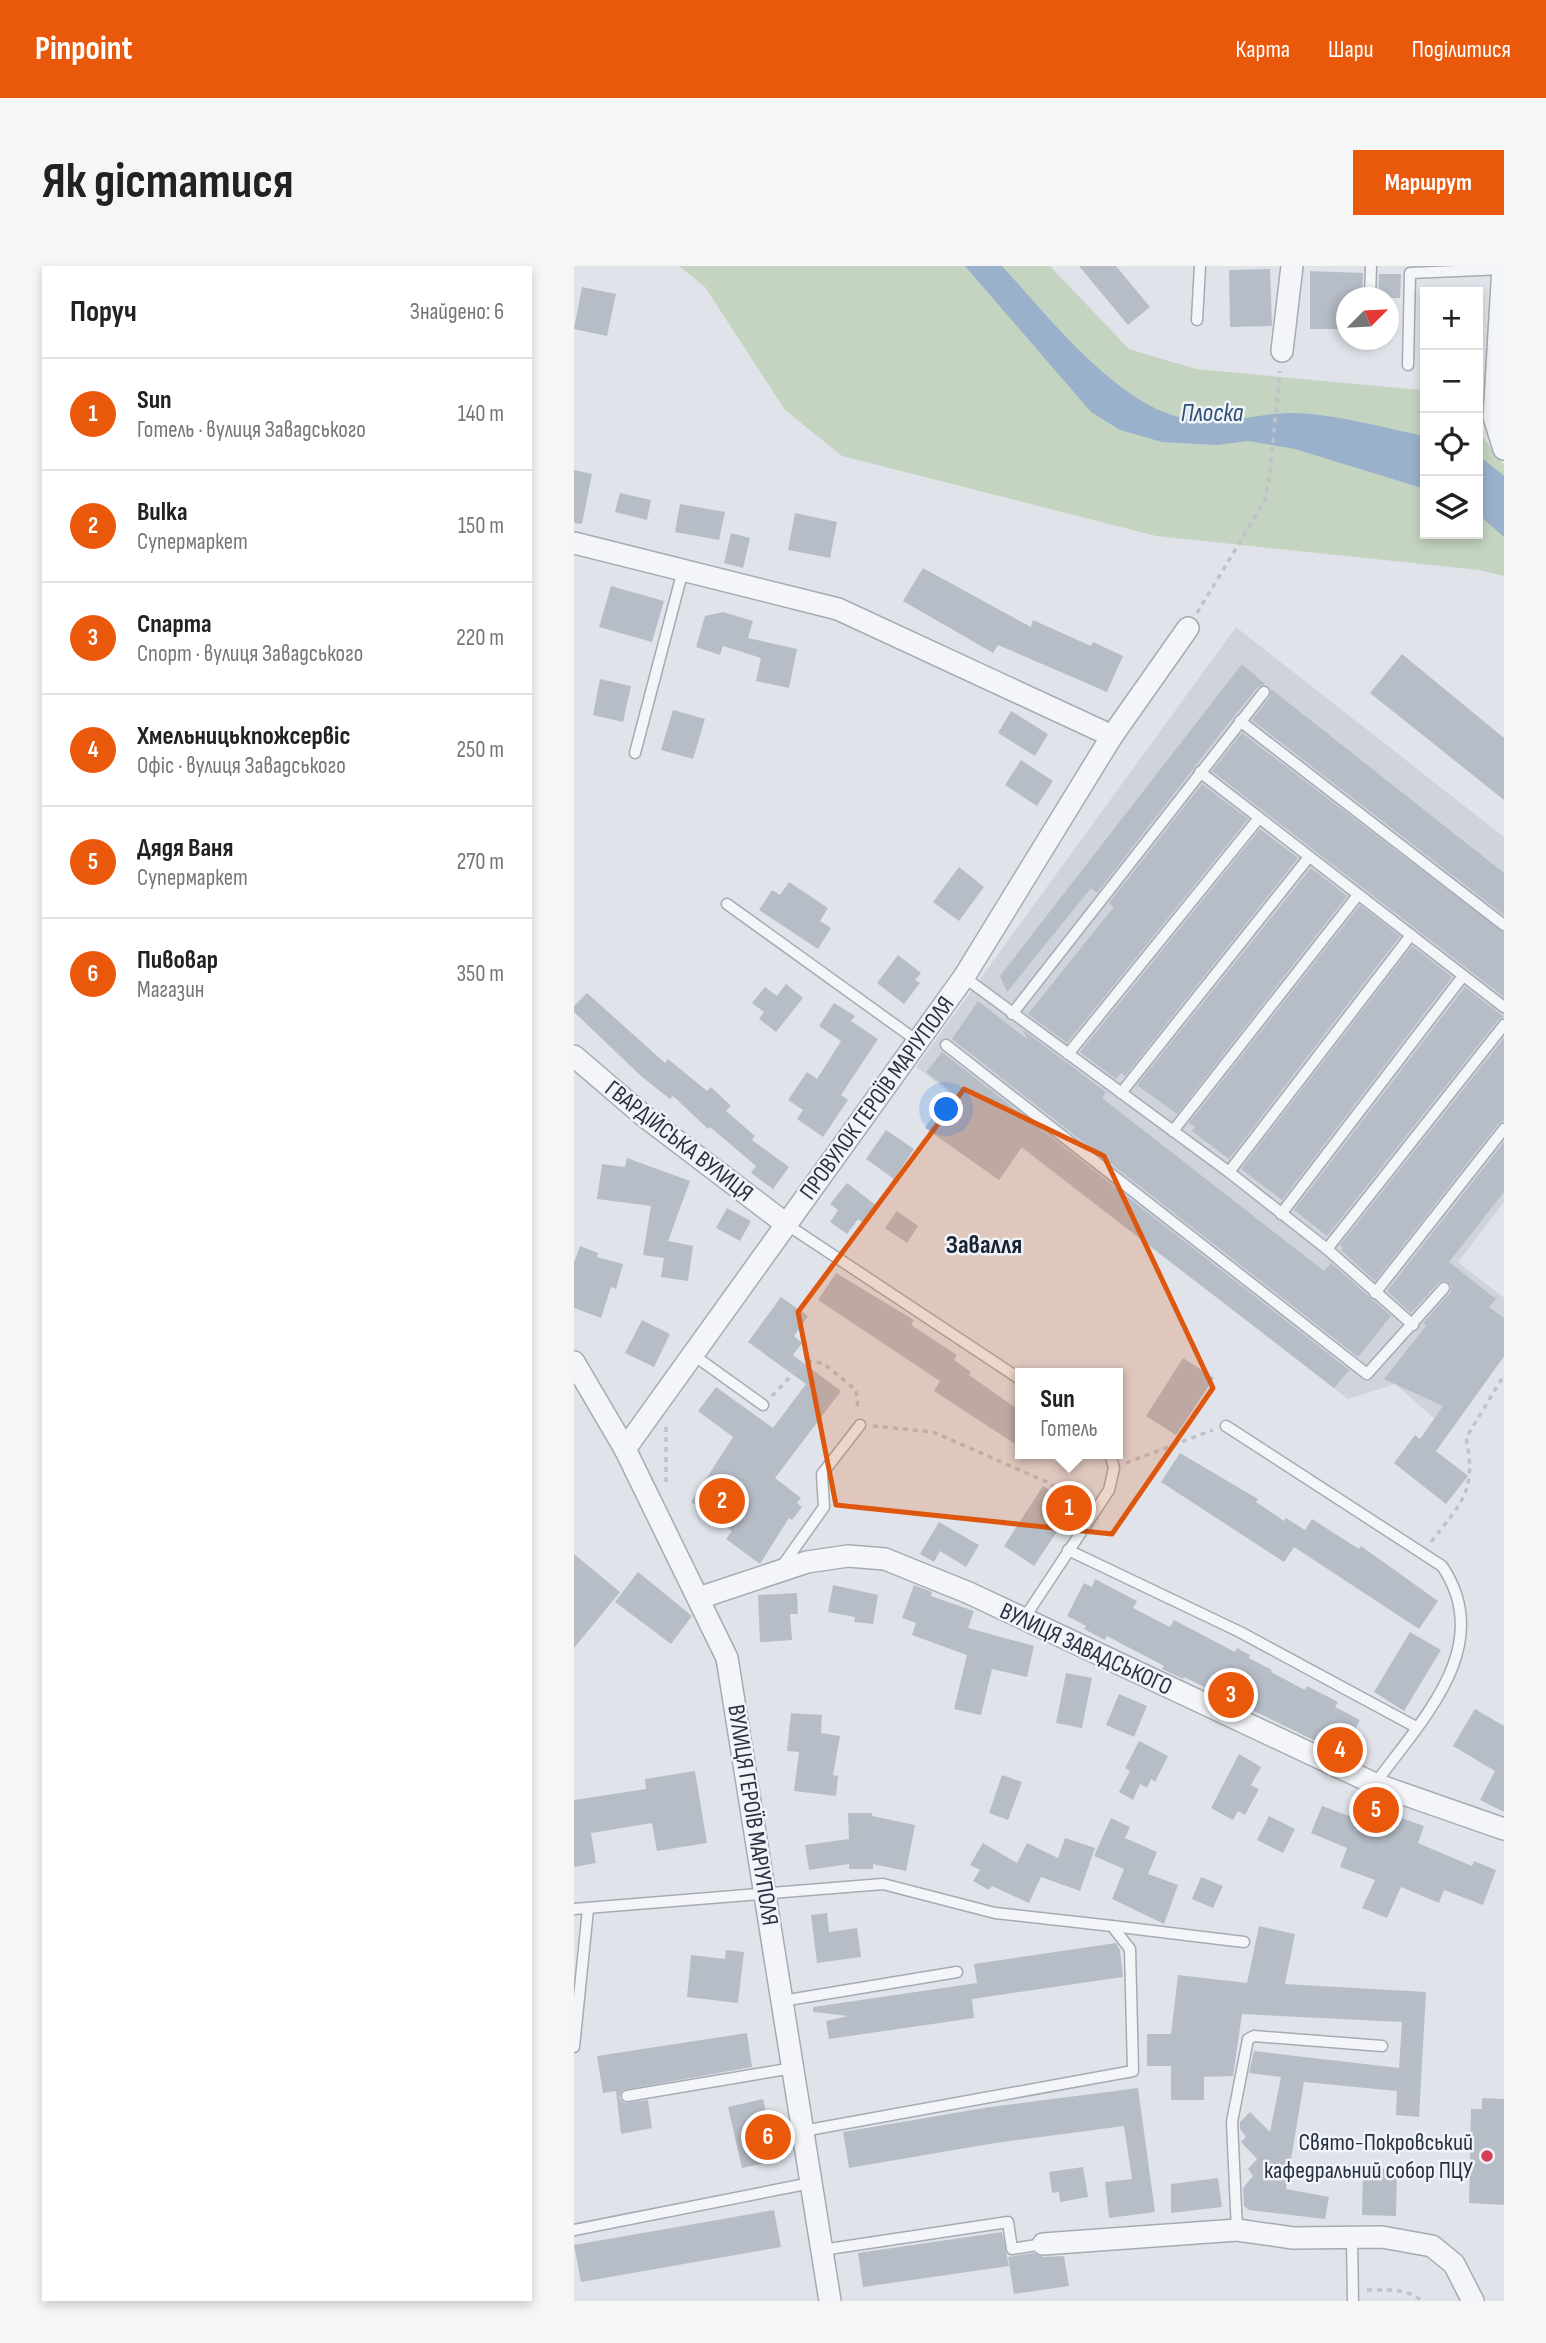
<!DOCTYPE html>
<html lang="uk">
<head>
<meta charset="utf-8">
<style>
  :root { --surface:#fff; --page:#f6f6f6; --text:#222; --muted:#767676; --line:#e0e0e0; --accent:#ea580c }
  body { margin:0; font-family:"Sofia Sans Condensed",sans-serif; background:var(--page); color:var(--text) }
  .controls { position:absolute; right:21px; top:21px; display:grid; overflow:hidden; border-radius:0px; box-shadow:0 4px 10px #0003 }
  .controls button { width:63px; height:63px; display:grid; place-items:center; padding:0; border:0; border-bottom:2px solid var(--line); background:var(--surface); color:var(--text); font:35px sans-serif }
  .compass { position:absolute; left:762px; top:21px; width:63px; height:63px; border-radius:50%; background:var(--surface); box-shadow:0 4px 10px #0003; rotate:66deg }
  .you { position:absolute; left:373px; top:844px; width:24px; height:24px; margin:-18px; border:5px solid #fff; border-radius:50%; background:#1a73e8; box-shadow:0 0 0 10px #1a73e833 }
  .badge { display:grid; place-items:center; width:46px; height:46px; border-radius:50%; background:var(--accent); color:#fff; font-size:23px; font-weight:700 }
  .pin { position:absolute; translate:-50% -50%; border:4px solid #fff; box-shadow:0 2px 7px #0006 }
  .popup { position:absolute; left:441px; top:1102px; width:108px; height:91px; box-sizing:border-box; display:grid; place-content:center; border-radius:0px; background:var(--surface); filter:drop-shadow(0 2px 5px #0005); font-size:23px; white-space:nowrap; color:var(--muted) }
  .popup b { font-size:26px; color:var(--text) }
  .popup::after { content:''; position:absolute; left:50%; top:100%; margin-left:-14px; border:14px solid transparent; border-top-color:var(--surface) }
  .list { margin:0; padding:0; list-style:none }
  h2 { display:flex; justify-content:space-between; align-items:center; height:91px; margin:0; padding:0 28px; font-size:30px }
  h2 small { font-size:23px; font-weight:400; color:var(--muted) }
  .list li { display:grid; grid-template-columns:46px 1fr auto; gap:21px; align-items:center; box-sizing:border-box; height:112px; padding:0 28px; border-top:2px solid var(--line) }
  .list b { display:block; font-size:26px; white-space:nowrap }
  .list p { margin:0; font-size:23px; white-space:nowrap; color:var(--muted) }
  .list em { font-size:23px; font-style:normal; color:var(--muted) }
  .icon { flex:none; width:38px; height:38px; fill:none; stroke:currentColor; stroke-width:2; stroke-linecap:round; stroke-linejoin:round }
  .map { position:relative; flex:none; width:930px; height:2035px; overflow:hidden; border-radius:0px }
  header { display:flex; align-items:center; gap:42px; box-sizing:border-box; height:98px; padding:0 35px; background:var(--accent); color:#fff }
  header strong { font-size:33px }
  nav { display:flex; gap:38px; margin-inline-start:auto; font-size:24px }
  .intro { display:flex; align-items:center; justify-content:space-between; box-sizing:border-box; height:168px; padding:0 42px }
  h1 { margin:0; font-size:49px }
  .button { padding:18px 32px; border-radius:0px; background:var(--accent); color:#fff; font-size:24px; font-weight:700 }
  main { display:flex; gap:42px; padding:0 42px }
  aside { flex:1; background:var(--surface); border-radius:0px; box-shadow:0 4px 10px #0003 }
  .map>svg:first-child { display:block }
  .built { fill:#ced3dc }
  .green { fill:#c5d4c1 }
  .water { fill:#99b1cb }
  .building { fill:#b7bdc7 }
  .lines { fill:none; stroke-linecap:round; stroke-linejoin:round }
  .lane-casing { stroke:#a5abb4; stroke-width:13 }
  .street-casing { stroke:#a5abb4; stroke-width:24 }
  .path { stroke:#bec2c9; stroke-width:3.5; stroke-dasharray:5 5; stroke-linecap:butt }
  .lane { stroke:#f3f5f8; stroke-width:10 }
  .street { stroke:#f3f5f8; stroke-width:21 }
  .marked { fill:#de570f; fill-opacity:0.2; stroke:#de570f; stroke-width:5; stroke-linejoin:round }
  .poi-dot { fill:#d43f55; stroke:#f0f3f7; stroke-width:2.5 }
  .labels { text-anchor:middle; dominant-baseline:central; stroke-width:5; stroke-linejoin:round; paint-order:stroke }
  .street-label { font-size:24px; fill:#283142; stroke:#f0f3f7 }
  .poi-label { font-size:24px; fill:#283142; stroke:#f0f3f7; text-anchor:end }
  .water-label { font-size:26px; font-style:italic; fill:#304f78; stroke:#f0f3f7 }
  .neighbourhood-label { font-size:26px; font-weight:bold; fill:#1a2233; stroke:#f0f3f7 }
</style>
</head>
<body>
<header>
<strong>Pinpoint</strong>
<nav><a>Карта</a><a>Шари</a><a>Поділитися</a></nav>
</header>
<div class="intro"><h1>Як дістатися</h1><a class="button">Маршрут</a></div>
<main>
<aside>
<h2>Поруч<small>Знайдено: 6</small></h2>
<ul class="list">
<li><span class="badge">1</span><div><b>Sun</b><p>Готель · вулиця Завадського</p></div><em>140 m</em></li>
<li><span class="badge">2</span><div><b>Bulka</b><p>Супермаркет</p></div><em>150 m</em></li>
<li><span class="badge">3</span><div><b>Спарта</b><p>Спорт · вулиця Завадського</p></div><em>220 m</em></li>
<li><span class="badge">4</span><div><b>Хмельницькпожсервіс</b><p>Офіс · вулиця Завадського</p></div><em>250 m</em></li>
<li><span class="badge">5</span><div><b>Дядя Ваня</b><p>Супермаркет</p></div><em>270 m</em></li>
<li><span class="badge">6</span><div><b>Пивовар</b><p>Магазин</p></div><em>350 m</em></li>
</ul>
</aside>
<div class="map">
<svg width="930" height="2035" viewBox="0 0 930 2035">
  <rect width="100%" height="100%" fill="#e0e4ea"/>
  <path class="built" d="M662,361L930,571V936L884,996L930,1032V1091L876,1166L821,1118L774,1133L342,801Z"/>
  <path class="green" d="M105,0H476L555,83L622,103L847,124L851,127V268H904V165L930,199V310L905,304L582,270L268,190L211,144L131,21Z"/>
  <g class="water">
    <path d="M391,0H428C473,49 542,138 609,152C652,161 680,147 720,147C763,148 809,162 851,170V223L721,183L674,175L643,179L588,176L546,164L517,146Z"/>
    <path d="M904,189L930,210V271L904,248Z"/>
  </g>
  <g class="building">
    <path d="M505,0H542L576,41L554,59Z"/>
    <path d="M696,3L698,60L656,61L655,4Z"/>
    <path d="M736,5L789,7L788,32H773V63H736Z"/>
    <path d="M805,8H827L826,32H804Z"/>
    <path d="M8,21L42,28L33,70L0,63Z"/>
    <path d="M0,204L18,208L8,258L0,257Z"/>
    <path d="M46,227L77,234L73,254L41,246Z"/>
    <path d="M106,238L151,246L145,274L101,266Z"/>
    <path d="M221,247L263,256L256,292L214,284Z"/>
    <path d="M157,267L176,272L169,302L150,297Z"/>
    <path d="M349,302L457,361L459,354L517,380L519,376L549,390L533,426L424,379L419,387L329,335Z"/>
    <path d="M37,320L90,335L78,376L25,361Z"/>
    <path d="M149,346L179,355L174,372L223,383L215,422L182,415L187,392L149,380L146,389L122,381L131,350Z"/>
    <path d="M828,388L930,472V534L796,427Z"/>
    <path d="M668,398L691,418L684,421L660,450L523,627L517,622L433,726L426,710Z"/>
    <path d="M26,413L57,420L49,456L19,449Z"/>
    <path d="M697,423L930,607V649L678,454L696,431Z"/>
    <path d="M99,444L131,453L119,493L87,484Z"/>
    <path d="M437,445L474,468L461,490L424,467Z"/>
    <path d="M668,467L930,667V731L638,505Z"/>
    <path d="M447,494L479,515L463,540L431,519Z"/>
    <path d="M628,518L674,553L493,777L454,748L540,641L535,637Z"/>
    <path d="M686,563L724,592L551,810L547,807L542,813L506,786Z"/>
    <path d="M385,601L410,621L385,655L359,636Z"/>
    <path d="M737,602L773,630L603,848L563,819Z"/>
    <path d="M215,616L254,642L246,655L257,662L244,683L185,644L198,624L206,629Z"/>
    <path d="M786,639L826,670L655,893L618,865L621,861L615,857Z"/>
    <path d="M838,680L878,711L708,934L667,903Z"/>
    <path d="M324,689L347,707L341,714L346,717L330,738L303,717Z"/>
    <path d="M212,718L229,732L202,766L185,753L190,746L178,737L191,721L203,730Z"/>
    <path d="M891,721L930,751L924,754L753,970L720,944Z"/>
    <path d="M13,727L91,797L94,793L133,825L137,821L157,840L152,845L181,870L178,874L215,901L199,923L177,907L182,900L136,861L134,863L99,830L96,833L67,810L0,746V740Z"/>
    <path d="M404,735L453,773L449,764L532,826L528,832L750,1005L757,997L817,1050L784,1091L378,773Z"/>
    <path d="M260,737L281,750L277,755L304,773L267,829L274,834L249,871L223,853L229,844L214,834L233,806L243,813L267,775L245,760Z"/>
    <path d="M930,772V855L924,858L801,1015L767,984L769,982L766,979Z"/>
    <path d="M368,786L775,1104L760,1122L448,881L425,914L351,862L376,825L352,806Z"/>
    <path d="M312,864L340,883L320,913L292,893Z"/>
    <path d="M930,876V926L875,996L922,1033L915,1041L930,1052V1090L862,1185L894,1210L872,1238L820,1197L841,1169L846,1173L869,1140L810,1113L852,1060L849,1057L876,1027L878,1020L872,1015L865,1016L837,1047L813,1025Z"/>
    <path d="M53,892L116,915L94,975L119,980L114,1015L87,1011L90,992L69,989L77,940L23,933L28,898L51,901Z"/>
    <path d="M273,917L303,940L290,957L284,953L273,968L256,956L264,944L256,938Z"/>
    <path d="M153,942L177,955L166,975L142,962Z"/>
    <path d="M323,945L344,960L333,977L311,962Z"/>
    <path d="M6,980L24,987L23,991L49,998L42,1023L37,1021L27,1052L0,1042V996Z"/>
    <path d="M262,1007L340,1054L337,1059L383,1089L380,1094L397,1106L395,1109L446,1145V1181L360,1125L366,1115L244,1034Z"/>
    <path d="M207,1031L234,1050L220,1070L228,1077L219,1089L267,1125L201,1212L227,1232L223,1237L228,1241L218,1254L215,1252L186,1298L152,1273L158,1265L117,1236L159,1171L124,1145L142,1121L199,1162L232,1118L174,1076Z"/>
    <path d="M68,1054L96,1068L80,1101L51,1087Z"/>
    <path d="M609,1092L640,1112L602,1169L572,1150Z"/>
    <path d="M606,1187L684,1233L682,1236L710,1255L712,1252L731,1264L738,1253L785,1283L787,1280L864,1335L845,1363L720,1281L710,1296L587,1216Z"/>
    <path d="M469,1220L500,1240L460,1300L430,1280Z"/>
    <path d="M365,1256L405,1279L392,1301L366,1285L360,1296L346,1288Z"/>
    <path d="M0,1288L46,1326L0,1382Z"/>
    <path d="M64,1306L118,1350L97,1378L41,1336Z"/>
    <path d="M521,1313L563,1335L559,1342L596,1361L600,1354L661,1386L663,1382L676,1389L675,1392L698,1404L697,1406L731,1424L733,1420L764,1436L761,1441L786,1454L771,1483L762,1485L610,1411L609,1413L588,1403L590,1400L533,1370L531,1374L510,1363L512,1360L493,1350L510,1317L518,1321Z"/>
    <path d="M259,1319L304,1329L299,1358L280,1356L281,1351L254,1346Z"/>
    <path d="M340,1319L358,1326L357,1330L400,1345L394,1362L460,1380L453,1411L418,1403L407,1449L380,1443L393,1389L338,1369L342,1357L328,1352Z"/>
    <path d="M223,1327L224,1348H216L218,1374L186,1376L184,1329Z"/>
    <path d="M836,1366L867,1384L830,1445L800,1426Z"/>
    <path d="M492,1407L518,1412L508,1462L482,1457Z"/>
    <path d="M545,1428L573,1440L560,1471L532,1459Z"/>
    <path d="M901,1443L930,1460V1546L906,1534L921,1505L879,1480Z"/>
    <path d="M217,1447L248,1449L247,1467L266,1470L259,1509L264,1510L262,1530L220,1525L225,1486L213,1485Z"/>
    <path d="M565,1475L594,1490L581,1516L577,1513L573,1522L566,1518L559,1534L545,1526L556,1505L551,1502Z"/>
    <path d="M665,1488L687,1501L677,1519L685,1523L671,1549L664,1545L659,1554L637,1542Z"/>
    <path d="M121,1505L133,1577L83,1585L78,1557L17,1567L22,1597L0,1601V1534L72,1523L71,1513Z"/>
    <path d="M428,1509L448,1516L434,1554L415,1547Z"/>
    <path d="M788,1538L850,1560L844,1577L898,1600L900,1595L922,1604L909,1639L870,1624L865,1637L827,1621L813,1652L788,1642L801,1614L766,1601L773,1582L737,1567L748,1540L783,1553Z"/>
    <path d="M274,1547H298V1550L341,1559L332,1605L299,1598V1603H275V1598L235,1604L231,1579L275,1573Z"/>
    <path d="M695,1550L721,1563L709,1587L683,1574Z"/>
    <path d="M537,1552L556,1561L551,1572L583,1586L574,1608L604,1619L590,1658L538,1633L550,1603L520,1590Z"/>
    <path d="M491,1572L521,1582L506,1625L467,1611L455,1637L418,1620L415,1624L399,1615L406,1604L396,1599L409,1577L443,1597L453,1577L484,1592Z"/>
    <path d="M627,1611L649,1620L639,1642L618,1633Z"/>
    <path d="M253,1647L255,1666L283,1662L287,1691L243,1697L237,1649Z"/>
    <path d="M685,1660L721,1668L711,1718L852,1726L845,1851L822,1849L823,1825L730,1816L712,1923L755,1931L751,1953L675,1944L670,1940L669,1922L679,1910L674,1903L683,1893L667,1876L672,1871L666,1863V1856L676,1846L696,1866L707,1811L675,1807L680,1785L825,1802L828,1756L668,1748L659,1810L630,1811V1834H597V1800H573V1768H597L604,1709L673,1717Z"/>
    <path d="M542,1677L546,1684L549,1711L398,1733L400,1752L255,1773L252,1755L274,1750L239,1746V1741L403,1717L400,1698Z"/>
    <path d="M152,1684L170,1686L164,1737L113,1731L117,1689L151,1693Z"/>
    <path d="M173,1767L178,1801L49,1824L45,1831L50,1837L74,1834L78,1862L47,1868L42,1825L29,1827L23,1790Z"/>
    <path d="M564,1822L581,1946L535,1952L531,1916L558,1913L550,1860L421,1877L275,1902L269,1866L416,1841Z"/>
    <path d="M908,1832L930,1833V1939L895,1937L897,1843H908Z"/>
    <path d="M189,1833L202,1895L168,1902L154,1841Z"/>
    <path d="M509,1901L514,1931L486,1936L485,1926L478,1927L475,1906Z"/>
    <path d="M789,1902L823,1903L822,1950L788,1949Z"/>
    <path d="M644,1912L648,1941L597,1947V1918Z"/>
    <path d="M200,1944L207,1981L7,2016L0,1979Z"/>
    <path d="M428,1966L435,2000L289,2021L284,1987Z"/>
    <path d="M460,1987L470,1991L490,1990L495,2020L440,2028L434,1991Z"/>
  </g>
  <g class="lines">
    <g class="lane-casing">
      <g id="lane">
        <path d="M796,32L797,0"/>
        <path d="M623,54L626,0"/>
        <path d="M794,78V74"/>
        <path d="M834,99L836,7L929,3"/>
        <path d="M666,455L930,659"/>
        <path d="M61,487L109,304"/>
        <path d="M626,506L930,741"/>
        <path d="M153,638L342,774"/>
        <path d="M390,711L655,906L753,983L839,1059"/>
        <path d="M438,748L690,426"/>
        <path d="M372,779L793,1108L870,1022"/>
        <path d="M494,788L685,552"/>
        <path d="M547,827L735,591"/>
        <path d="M599,865L784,629"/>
        <path d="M655,906L837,669"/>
        <path d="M707,948L889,710"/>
        <path d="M212,958L446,1113"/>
        <path d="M753,983L930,759"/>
        <path d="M801,1027L930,863"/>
        <path d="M118,1088L189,1139"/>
        <path d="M652,1160L868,1300C923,1381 846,1455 801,1518"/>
        <path d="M494,1284L666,1366L842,1461"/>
        <path d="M206,1303L250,1241L248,1208L286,1159"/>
        <path d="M449,1354L535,1224L540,1202L536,1188"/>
        <path d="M0,1643L309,1618L421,1647L538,1660L556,1683L559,1805L229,1865"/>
        <path d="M538,1660L670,1676"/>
        <path d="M208,1735L383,1706"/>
        <path d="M0,1781L14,1643"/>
        <path d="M53,1830L219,1802"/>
        <path d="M0,1964L237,1917"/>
        <path d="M663,1964L658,1856L674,1773L680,1770L808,1780"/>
        <path d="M778,1971L779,2035"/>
        <path d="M248,1984L434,1956L438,1983L469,1978"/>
      </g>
    </g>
    <g class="street-casing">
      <g id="street">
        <path d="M929,0L920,151L930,183"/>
        <path d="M708,85L718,0"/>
        <path d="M0,277L264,343L538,470"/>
        <path d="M0,790L70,850L212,958"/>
        <path d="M0,1096L51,1183L153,1392L256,2035"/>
        <path d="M51,1183L390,711L538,470L614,362"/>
        <path d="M125,1332L233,1296L274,1290L311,1293L395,1327L801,1518L930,1563"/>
        <path d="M469,1978L663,1964L719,1972L808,1971L858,1980L880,1998L899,2035"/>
      </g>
    </g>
    <g class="path">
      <path d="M623,347L690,236L695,216L706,105"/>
      <path d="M198,1130L231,1095L249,1097L282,1124L284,1144"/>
      <path d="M299,1160L359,1166L473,1216L508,1239"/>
      <path d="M552,1197L639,1164"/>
      <path d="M92,1216V1161"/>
      <path d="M857,1276C888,1236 903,1225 892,1172L930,1109"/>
      <path d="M793,2024C813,2024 832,2022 848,2035"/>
    </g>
    <use href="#lane" class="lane"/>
    <use href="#street" class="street"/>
  </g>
  <path class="marked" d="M390,823L530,890L639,1122L538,1268L262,1239L224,1046Z"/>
  <circle class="poi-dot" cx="913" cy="1890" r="7"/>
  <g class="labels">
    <g class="street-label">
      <text transform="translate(303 832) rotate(-54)">ПРОВУЛОК ГЕРОЇВ МАРІУПОЛЯ</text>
      <text transform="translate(105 875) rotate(38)">ГВАРДІЙСЬКА ВУЛИЦЯ</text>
      <text transform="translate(512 1383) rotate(25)">ВУЛИЦЯ ЗАВАДСЬКОГО</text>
      <text transform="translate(179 1549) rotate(81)">ВУЛИЦЯ ГЕРОЇВ МАРІУПОЛЯ</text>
    </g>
    <g class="poi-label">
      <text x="899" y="1876">Свято-Покровський<tspan x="899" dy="28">кафедральний собор ПЦУ</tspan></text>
    </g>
    <g class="water-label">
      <text x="638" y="147">Плоска</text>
    </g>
    <g class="neighbourhood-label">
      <text x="410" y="979">Завалля</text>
    </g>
  </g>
</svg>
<div class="controls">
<button>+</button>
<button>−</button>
<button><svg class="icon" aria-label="locate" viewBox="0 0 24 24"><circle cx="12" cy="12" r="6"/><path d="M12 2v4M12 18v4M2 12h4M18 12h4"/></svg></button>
<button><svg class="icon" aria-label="layers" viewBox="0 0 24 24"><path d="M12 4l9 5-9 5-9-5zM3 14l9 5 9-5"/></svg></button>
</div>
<svg class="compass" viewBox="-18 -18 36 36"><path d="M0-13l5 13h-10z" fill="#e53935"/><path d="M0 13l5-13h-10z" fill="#767676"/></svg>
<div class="you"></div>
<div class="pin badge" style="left:495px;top:1242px">1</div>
<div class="popup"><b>Sun</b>Готель</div>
<div class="pin badge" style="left:148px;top:1235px">2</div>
<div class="pin badge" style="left:657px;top:1429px">3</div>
<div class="pin badge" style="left:766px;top:1484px">4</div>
<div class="pin badge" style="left:802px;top:1544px">5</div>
<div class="pin badge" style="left:194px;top:1871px">6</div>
</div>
</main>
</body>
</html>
